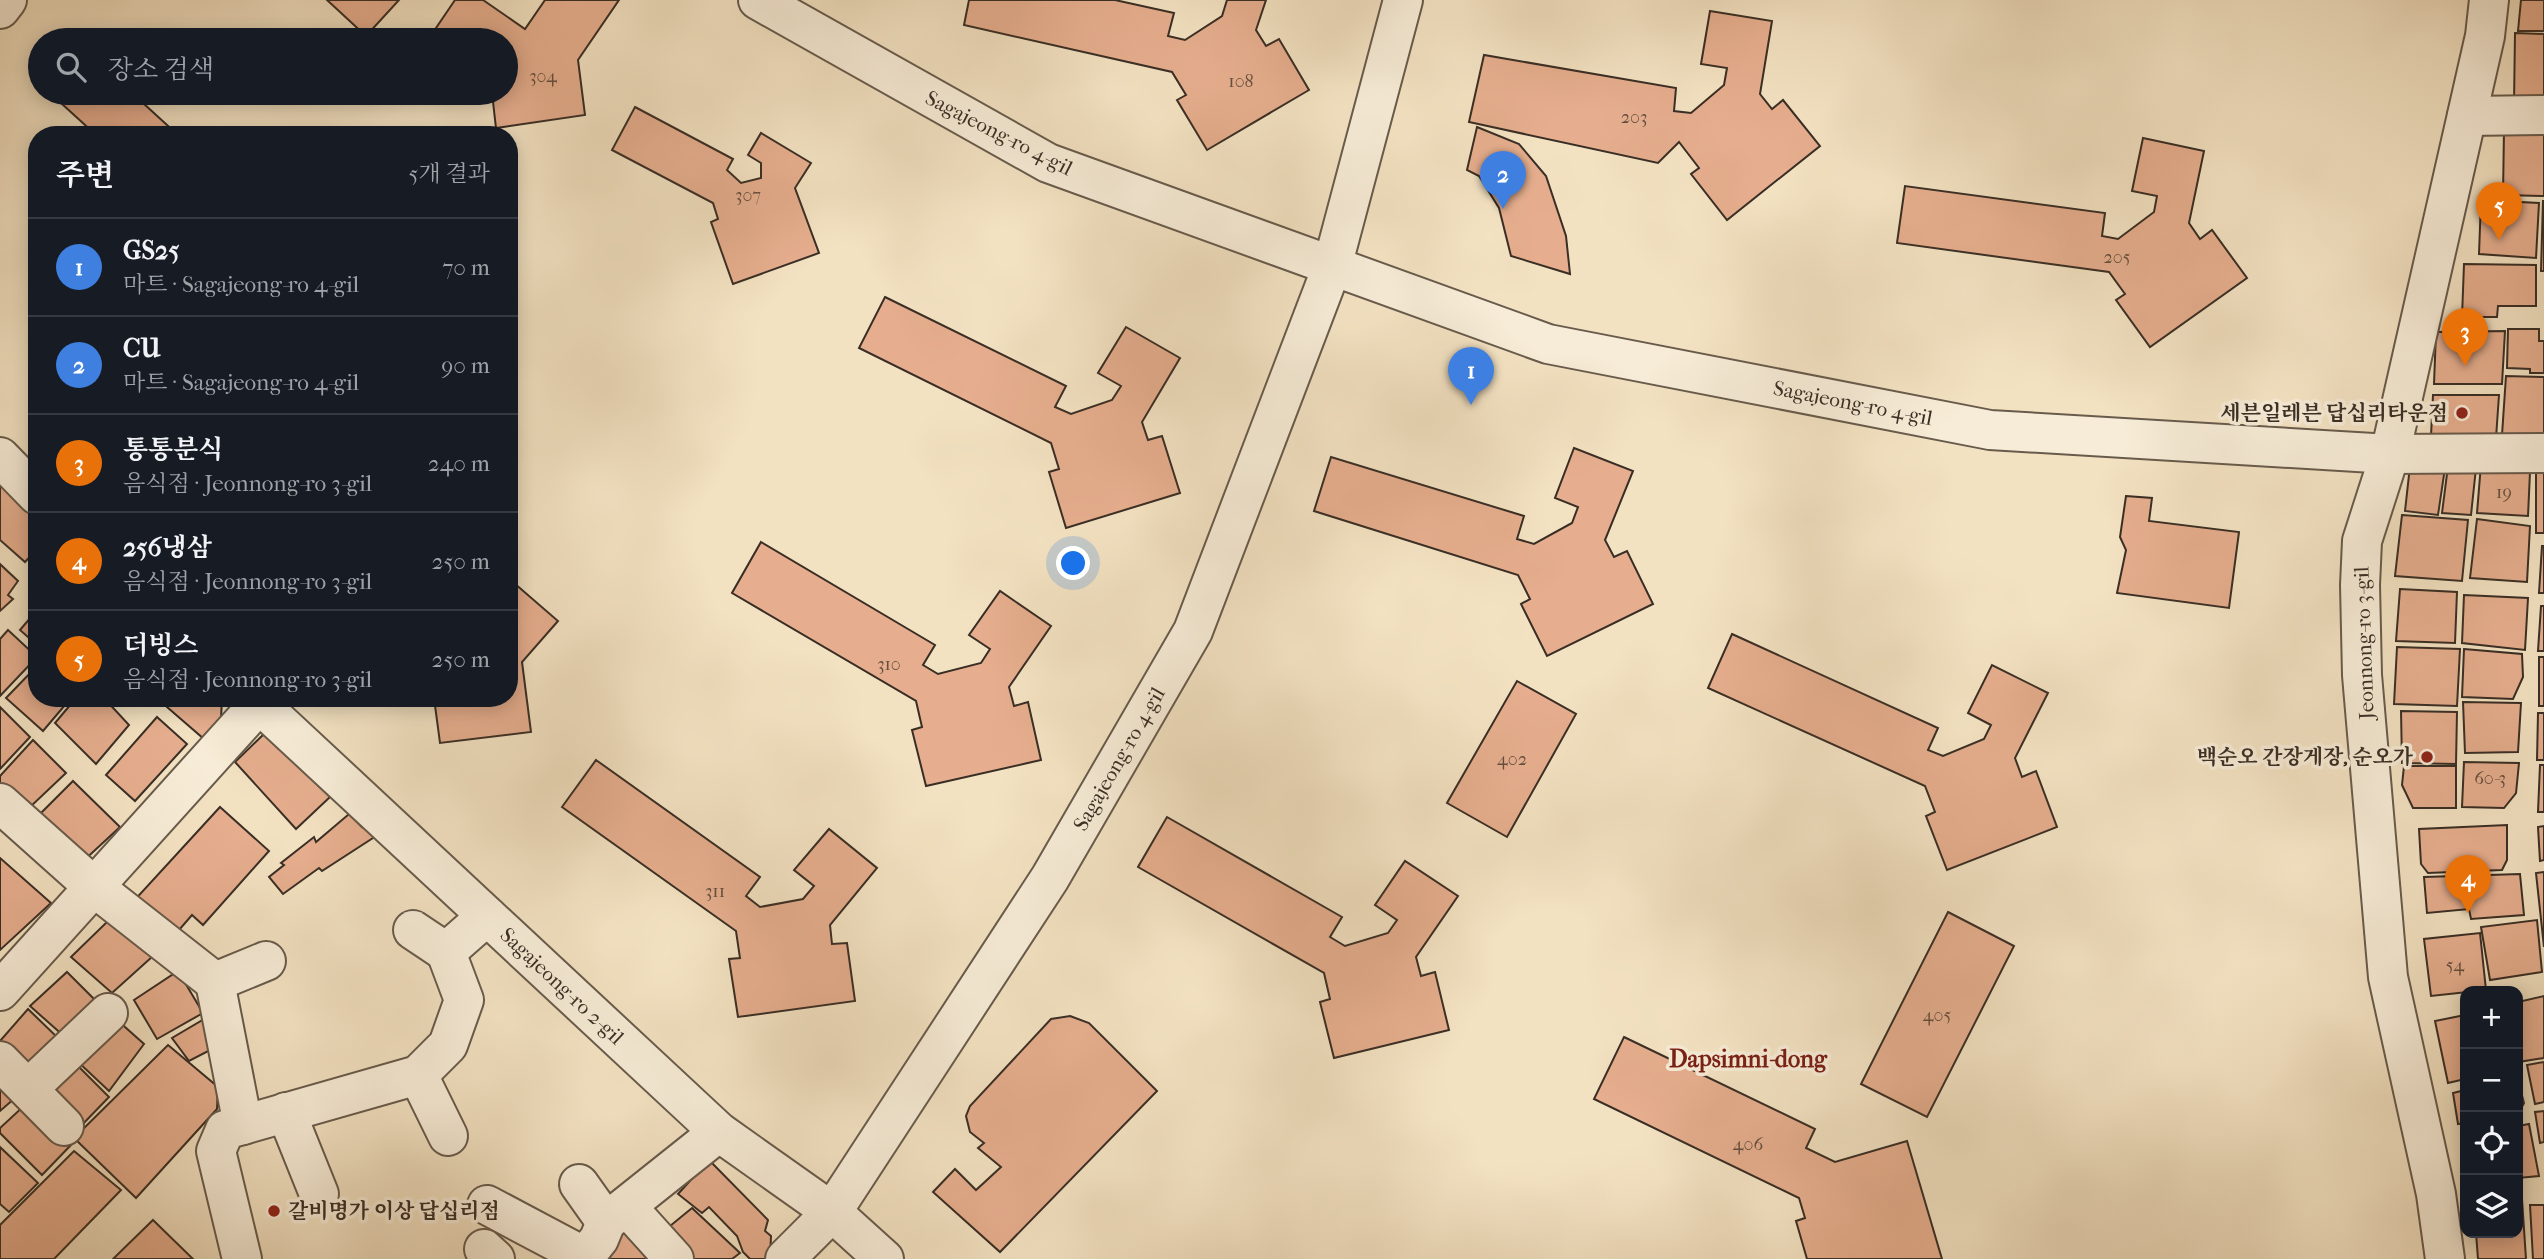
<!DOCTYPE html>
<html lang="ko">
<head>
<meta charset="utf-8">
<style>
  :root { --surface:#171b24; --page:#242831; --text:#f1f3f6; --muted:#9ea1a6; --line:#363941; --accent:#2563eb }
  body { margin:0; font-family:"IM FELL French Canon","Noto Serif KR",serif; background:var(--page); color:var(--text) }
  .controls { position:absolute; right:21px; bottom:21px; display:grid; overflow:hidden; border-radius:14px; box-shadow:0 4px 18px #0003 }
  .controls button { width:63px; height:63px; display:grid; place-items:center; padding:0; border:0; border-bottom:2px solid var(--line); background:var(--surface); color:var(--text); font:35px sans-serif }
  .you { position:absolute; left:1074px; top:564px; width:24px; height:24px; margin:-18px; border:5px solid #fff; border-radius:50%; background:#1a73e8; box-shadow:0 0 0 10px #1a73e833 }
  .badge { display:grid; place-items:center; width:46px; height:46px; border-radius:50%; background:var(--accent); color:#fff; font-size:23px; font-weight:700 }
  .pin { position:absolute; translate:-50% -58px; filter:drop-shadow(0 2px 4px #0008) }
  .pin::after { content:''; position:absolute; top:37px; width:24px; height:21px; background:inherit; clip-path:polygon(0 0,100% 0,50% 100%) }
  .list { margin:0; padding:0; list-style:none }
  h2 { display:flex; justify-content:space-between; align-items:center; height:91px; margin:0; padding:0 28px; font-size:30px }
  h2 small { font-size:23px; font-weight:400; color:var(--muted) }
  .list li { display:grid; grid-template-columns:46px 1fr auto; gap:21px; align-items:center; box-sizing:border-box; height:98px; padding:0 28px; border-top:2px solid var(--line) }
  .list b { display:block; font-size:26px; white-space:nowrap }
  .list p { margin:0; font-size:23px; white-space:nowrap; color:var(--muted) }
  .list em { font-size:23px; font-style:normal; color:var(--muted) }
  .icon { flex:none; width:38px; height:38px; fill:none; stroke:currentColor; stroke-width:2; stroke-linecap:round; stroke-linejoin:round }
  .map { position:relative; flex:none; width:2544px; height:1259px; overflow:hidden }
  .search { position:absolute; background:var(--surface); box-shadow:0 4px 18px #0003; left:28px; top:28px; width:490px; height:77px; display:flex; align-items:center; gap:18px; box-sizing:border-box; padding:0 24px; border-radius:38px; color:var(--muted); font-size:26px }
  .panel { position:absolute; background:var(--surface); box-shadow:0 4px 18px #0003; left:28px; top:126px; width:490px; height:581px; border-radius:28px }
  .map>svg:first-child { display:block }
  .building { fill:#e6ae8e; stroke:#392e25; stroke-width:2 }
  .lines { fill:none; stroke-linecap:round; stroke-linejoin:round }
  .minor-casing { stroke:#685b4c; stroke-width:42 }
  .minor { stroke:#f7ecd7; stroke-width:38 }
  .poi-dot { fill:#8f2418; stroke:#f7ecd7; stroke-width:2.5 }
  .labels { text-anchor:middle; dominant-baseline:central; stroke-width:7; stroke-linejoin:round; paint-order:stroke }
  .number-label { font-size:18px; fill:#644e3f }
  .street-label { font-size:21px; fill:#392e25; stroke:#f7ecd7 }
  .poi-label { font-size:21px; font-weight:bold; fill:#392e25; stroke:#f7ecd7; text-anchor:end }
  .quarter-label { font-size:24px; font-weight:bold; fill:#7a1f14; stroke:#f7ecd7 }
</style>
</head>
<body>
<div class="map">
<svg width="2544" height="1259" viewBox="0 0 2544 1259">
  <rect width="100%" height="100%" fill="#f3e2c2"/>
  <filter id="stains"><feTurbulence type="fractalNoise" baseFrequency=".00286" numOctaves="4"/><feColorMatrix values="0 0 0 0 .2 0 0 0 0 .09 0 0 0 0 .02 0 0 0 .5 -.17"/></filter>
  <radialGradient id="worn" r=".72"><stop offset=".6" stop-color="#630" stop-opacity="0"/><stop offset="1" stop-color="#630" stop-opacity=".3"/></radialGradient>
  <g class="building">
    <path d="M327,0H399L366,36Z"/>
    <path d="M455,0H483L525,29L545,0H619L578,60L585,115L496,128L492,93H506V40H448L434,31Z"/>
    <path d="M969,0H1115L1174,13L1168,36L1185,40L1222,16L1227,0H1266L1256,30L1266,46L1279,39L1309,90L1207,150L1177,100L1186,95L1172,72L964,25Z"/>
    <path d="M2521,0H2544V31H2518Z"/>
    <path d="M1710,11L1772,21L1760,94L1772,109L1783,100L1820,146L1727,220L1691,174L1699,168L1679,142L1658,163L1469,122L1484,55L1676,88L1674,111L1691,113L1724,85L1727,68L1701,64Z"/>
    <path d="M2515,33L2544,34V103H2514Z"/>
    <path d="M50,93H132L178,135H96Z"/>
    <path d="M635,107L733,159L727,170L741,183L761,178V163L748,155L761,133L811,163L795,188L819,253L733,284L711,222L718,219L713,203L612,150Z"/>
    <path d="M1477,127L1519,144L1546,176L1566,236L1570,274L1511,256L1499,208L1479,176L1467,170Z"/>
    <path d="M2504,130L2544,131V196L2503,195Z"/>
    <path d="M2143,138L2204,151L2189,223L2200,239L2212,230L2247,278L2150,347L2116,300L2125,294L2109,272L1897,243L1905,186L2105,213L2102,236L2118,239L2154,212L2157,196L2132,191Z"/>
    <path d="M2481,200L2539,203L2536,258L2479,254Z"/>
    <path d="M2543,201H2544V271H2541Z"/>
    <path d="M2464,264L2536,265V306H2498L2497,317H2462Z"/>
    <path d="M885,297L1066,386L1055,407L1071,414L1112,400L1121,386L1098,373L1126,327L1180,358L1142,422L1148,440L1162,436L1180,493L1066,528L1049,472L1059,469L1051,443L859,348Z"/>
    <path d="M2508,329H2539V341H2544V373H2530V369L2507,368Z"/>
    <path d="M2505,331L2502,384H2434L2436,332Z"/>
    <path d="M2506,376L2544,377V435H2502Z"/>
    <path d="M2433,395H2499L2496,438L2431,436Z"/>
    <path d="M1574,448L1633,471L1605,540L1614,557L1627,551L1653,604L1547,656L1521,604L1530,599L1518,575L1314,511L1331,457L1524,516L1517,539L1534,544L1572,523L1578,507L1555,498Z"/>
    <path d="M2481,464L2530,472L2528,516L2477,513Z"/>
    <path d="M2410,466L2445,468L2438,515L2405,511Z"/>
    <path d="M2448,466L2476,468L2471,515L2442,513Z"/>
    <rect x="2536" y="472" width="8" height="61"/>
    <path d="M0,473L37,507V549L25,562L0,540Z"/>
    <path d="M2126,496L2152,498L2149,521L2239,532L2229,608L2117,593L2126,550L2120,537Z"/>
    <path d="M2402,515L2468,520L2462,581L2395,576Z"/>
    <path d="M2477,519L2530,526L2527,582L2470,578Z"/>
    <path d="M761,542L935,645L923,665L938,674L981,663L990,649L969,635L1000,591L1051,626L1009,687L1014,706L1028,702L1041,760L926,786L912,730L922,727L916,701L732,593Z"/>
    <path d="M2542,546H2544V593H2539Z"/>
    <path d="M0,564L18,581L8,595L13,599L0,611Z"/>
    <path d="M514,583L558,621L522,662L531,732L440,743L434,698H509V589Z"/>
    <path d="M2400,589L2457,592L2455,643L2396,641Z"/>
    <path d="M2464,595L2528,598L2525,650L2462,643Z"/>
    <path d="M2541,606H2544V651H2538Z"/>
    <path d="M37,610V645L20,630Z"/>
    <path d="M8,630L37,657L0,696V639Z"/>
    <path d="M1732,634L1938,728L1928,750L1943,756L1984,739L1991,725L1968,713L1992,665L2048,693L2015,758L2022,777L2036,771L2057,827L1947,870L1926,816L1935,812L1925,786L1708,688Z"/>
    <path d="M2397,647L2460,649L2457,706L2394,704Z"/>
    <path d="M2464,649L2522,654L2523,677L2513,699L2462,697Z"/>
    <rect x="2539" y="657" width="5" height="49"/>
    <path d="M37,666V698H71L43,731L6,698Z"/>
    <path d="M1517,681L1576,714L1507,837L1447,803Z"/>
    <path d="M76,698H104L129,725L96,764L55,723Z"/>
    <path d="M163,698H222L221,719L204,739L160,701Z"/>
    <path d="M2463,702L2521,703L2518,752L2465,753Z"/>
    <path d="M0,707L30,737L0,769Z"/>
    <path d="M2401,711L2457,712L2456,764L2402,763Z"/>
    <path d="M2538,713H2544V760H2537Z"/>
    <path d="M157,717L187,744L135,801L106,775Z"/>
    <path d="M266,732L330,797L296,829L235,762Z"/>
    <path d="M33,740L66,773L27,810L0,786V776Z"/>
    <path d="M596,760L760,877L746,896L760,907L803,899L814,886L794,870L829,829L877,868L830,925L832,944L847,943L855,1001L738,1017L729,959L740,958L736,931L562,807Z"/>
    <path d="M2464,762L2519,763L2516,793L2504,808L2462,807Z"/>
    <path d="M2540,765H2544V812H2538Z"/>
    <path d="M2404,766H2456V808H2413L2402,785Z"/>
    <path d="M73,781L120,827L79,865L32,822Z"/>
    <path d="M220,807L269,851L203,925L192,915L173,937L130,905Z"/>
    <path d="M349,814L362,827L366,823L376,836L322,871L319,868L283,894L269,877L284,865L281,863L314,837L316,842Z"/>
    <path d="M1167,817L1342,917L1330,937L1345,946L1388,933L1397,920L1375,905L1405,861L1458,896L1416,957L1421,976L1435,972L1449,1030L1334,1058L1320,1002L1330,999L1324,973L1138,867Z"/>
    <path d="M2507,825V860L2502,870L2428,873L2421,864L2419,829Z"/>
    <path d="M2544,826V860L2540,861L2538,827Z"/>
    <path d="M0,858L51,903L0,950Z"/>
    <path d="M2544,872V947L2536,873Z"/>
    <path d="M2520,874L2524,915L2471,919L2469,909L2427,913L2424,877Z"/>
    <path d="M1948,912L2014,946L1927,1117L1861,1084Z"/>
    <path d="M110,919L153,956L112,993L71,957Z"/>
    <path d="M2537,920L2542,972L2490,980L2481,927Z"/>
    <path d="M2480,933L2486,990L2431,996L2424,939Z"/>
    <path d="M178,971L203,1013L157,1039L134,1000Z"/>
    <path d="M67,972L103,1008L66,1038L30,1006Z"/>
    <path d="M2544,996V1058L2518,1062V1002Z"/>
    <path d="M28,1009L58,1038L28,1077L0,1051V1041Z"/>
    <path d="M2465,1015V1079L2448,1083L2435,1021Z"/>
    <path d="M1070,1016L1089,1023L1157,1091L1000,1252L933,1192L955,1169L976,1190L1001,1167L978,1148L984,1143L970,1132L966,1116L970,1106L1051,1019Z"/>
    <path d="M206,1018L218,1046L189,1061L172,1038Z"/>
    <path d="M116,1019L144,1044L109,1091L76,1060Z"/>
    <path d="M1624,1037L1815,1129L1806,1148L1835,1162L1907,1141L1942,1259H1807L1796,1221L1805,1218L1799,1198L1594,1099Z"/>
    <path d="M168,1045L218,1087L217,1109L136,1198L74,1138Z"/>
    <path d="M68,1056L109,1097L78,1129L43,1093Z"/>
    <path d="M2544,1062V1102L2535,1104L2527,1065Z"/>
    <path d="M2518,1080L2524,1103L2518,1114Z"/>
    <path d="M0,1084L15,1098L0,1111Z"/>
    <path d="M2465,1090V1123L2458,1124L2453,1093Z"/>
    <path d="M27,1103L71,1145L42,1175L0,1133V1128Z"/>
    <path d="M2544,1111V1142L2540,1143L2535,1112Z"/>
    <path d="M2529,1124L2539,1176L2518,1178V1126Z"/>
    <path d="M0,1147L38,1183L9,1212L0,1204Z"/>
    <path d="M74,1151L121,1190L54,1259H0V1225Z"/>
    <path d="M709,1160L768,1220L765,1231L771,1236L770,1259H750L743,1252L737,1236L709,1207L702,1213L678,1194Z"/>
    <path d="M2522,1199L2526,1259H2478L2476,1233H2518V1200Z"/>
    <path d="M2530,1205H2544V1259H2533Z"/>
    <path d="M692,1208L740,1253L732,1259H682L659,1235Z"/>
    <path d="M153,1220L193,1259H113Z"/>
    <path d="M627,1229L654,1259H594Z"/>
  </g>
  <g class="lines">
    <g class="minor-casing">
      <g id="minor">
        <path d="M758,0L1048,163L1548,344L1990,430L2390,454L2544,453"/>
        <path d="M0,9L7,0"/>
        <path d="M2467,116L2544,115"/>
        <path d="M0,457L37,495"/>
        <path d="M253,698L719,1132L832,1212L884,1259"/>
        <path d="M0,803L94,887L215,982L266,961"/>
        <path d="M413,930L446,952"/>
        <path d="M215,982L243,1125"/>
        <path d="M0,991L259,704"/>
        <path d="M0,1061L64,1126"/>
        <path d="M418,1075L448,1136"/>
        <path d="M29,1088L108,1013"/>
        <path d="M286,1112L319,1194"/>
        <path d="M579,1184L606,1222"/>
        <path d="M487,1205L585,1257"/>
        <path d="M627,1207L674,1259"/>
        <path d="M484,1249L495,1259"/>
        <path d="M242,1259L216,1151L225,1130L418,1075L448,1045L464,1000L446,952L487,916"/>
        <path d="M583,1259L599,1239L606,1222L719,1132"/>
        <path d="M785,1259L832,1212L1050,878L1193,631L1332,267L1403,0"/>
        <path d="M2445,1259L2436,1194L2388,977L2362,675L2360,585L2362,541L2390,454L2485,36L2489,0"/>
      </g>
    </g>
    <use href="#minor" class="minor"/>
  </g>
  <g class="poi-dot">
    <circle cx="2462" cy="413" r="7"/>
    <circle cx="2427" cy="757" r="7"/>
    <circle cx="274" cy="1211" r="7"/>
  </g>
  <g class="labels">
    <g class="number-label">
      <text x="543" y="76">304</text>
      <text x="1241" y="81">108</text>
      <text x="1634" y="117">203</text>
      <text x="748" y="195">307</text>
      <text x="2117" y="257">205</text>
      <text x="2504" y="492">19</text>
      <text x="889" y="664">310</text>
      <text x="1512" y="759">402</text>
      <text x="2490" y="778">60-3</text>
      <text x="715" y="891">311</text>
      <text x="2455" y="965">54</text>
      <text x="1937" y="1015">405</text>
      <text x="1748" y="1144">406</text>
    </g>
    <g class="street-label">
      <text transform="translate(999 133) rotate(27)">Sagajeong-ro 4-gil</text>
      <text transform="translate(1853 403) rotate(11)">Sagajeong-ro 4-gil</text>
      <text transform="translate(2364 643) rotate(-92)">Jeonnong-ro 3-gil</text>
      <text transform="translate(1119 759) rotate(-60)">Sagajeong-ro 4-gil</text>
      <text transform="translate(562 986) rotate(43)">Sagajeong-ro 2-gil</text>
    </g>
    <g class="poi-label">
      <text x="2448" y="413">세븐일레븐 답십리타운점</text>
      <text x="2413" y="757">백순오 간장게장, 순오가</text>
      <text x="288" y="1211" text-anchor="start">갈비명가 이상 답십리점</text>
    </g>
    <g class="quarter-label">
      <text x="1748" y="1059">Dapsimni-dong</text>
    </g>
  </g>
  <rect width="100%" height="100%" filter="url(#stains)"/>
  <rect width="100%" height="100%" fill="url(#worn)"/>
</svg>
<div class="controls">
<button>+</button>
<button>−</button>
<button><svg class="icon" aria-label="locate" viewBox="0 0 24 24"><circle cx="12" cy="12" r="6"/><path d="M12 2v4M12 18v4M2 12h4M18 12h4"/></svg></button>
<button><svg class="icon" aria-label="layers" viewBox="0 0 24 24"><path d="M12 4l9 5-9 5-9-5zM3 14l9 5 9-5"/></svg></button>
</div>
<div class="you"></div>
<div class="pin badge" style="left:1471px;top:405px;background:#3f7fe0">1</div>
<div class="pin badge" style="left:1503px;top:209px;background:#3f7fe0">2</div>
<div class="pin badge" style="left:2465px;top:366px;background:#e8710a">3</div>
<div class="pin badge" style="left:2468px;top:913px;background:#e8710a">4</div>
<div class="pin badge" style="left:2499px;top:240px;background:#e8710a">5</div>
<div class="search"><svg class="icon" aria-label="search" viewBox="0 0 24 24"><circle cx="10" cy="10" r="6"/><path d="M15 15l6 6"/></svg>장소 검색</div>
<section class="panel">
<h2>주변<small>5개 결과</small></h2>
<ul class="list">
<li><span class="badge" style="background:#3f7fe0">1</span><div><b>GS25</b><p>마트 · Sagajeong-ro 4-gil</p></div><em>70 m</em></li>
<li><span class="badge" style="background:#3f7fe0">2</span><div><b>CU</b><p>마트 · Sagajeong-ro 4-gil</p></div><em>90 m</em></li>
<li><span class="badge" style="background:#e8710a">3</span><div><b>통통분식</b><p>음식점 · Jeonnong-ro 3-gil</p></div><em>240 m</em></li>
<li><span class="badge" style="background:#e8710a">4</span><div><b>256냉삼</b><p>음식점 · Jeonnong-ro 3-gil</p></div><em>250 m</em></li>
<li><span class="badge" style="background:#e8710a">5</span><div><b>더빙스</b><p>음식점 · Jeonnong-ro 3-gil</p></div><em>250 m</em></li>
</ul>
</section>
</div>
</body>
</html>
